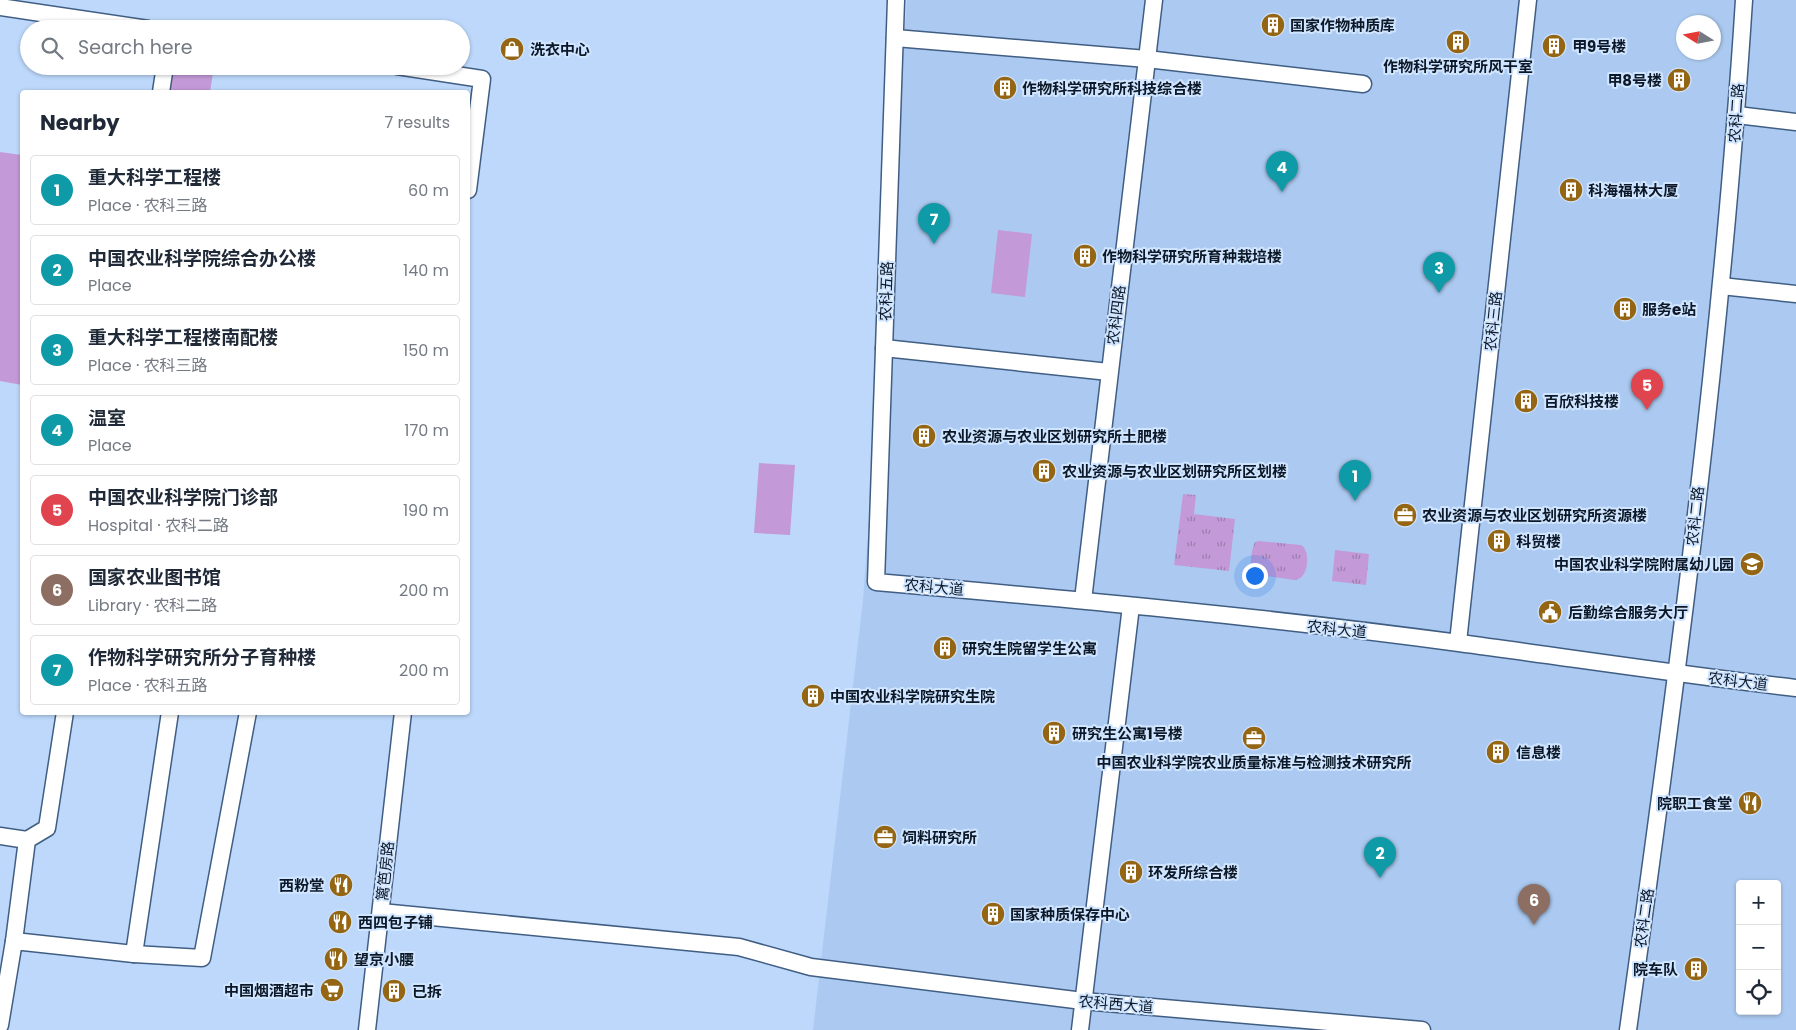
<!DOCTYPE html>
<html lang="en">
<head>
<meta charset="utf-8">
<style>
  :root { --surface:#fff; --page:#f6f6f7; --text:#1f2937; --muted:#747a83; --line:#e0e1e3; --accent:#946513 }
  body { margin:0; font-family:Poppins,"Noto Sans SC",sans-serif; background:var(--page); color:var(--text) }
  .controls { position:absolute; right:15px; bottom:15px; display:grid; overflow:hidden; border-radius:5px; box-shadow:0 1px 4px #0004 }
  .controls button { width:45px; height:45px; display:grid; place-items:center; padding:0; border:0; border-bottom:1px solid var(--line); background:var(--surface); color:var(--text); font:25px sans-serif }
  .compass { position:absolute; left:1676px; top:15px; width:45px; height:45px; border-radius:50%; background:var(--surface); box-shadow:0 1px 4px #0004; rotate:281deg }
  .you { position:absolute; left:1254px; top:575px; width:18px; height:18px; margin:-12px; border:4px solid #fff; border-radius:50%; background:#1a73e8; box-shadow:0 0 0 8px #1a73e833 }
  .badge { display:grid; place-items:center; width:32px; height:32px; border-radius:50%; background:var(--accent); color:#fff; font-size:16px; font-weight:700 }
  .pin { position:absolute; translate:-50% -41px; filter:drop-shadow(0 1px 2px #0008) }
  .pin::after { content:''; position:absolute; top:26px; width:18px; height:15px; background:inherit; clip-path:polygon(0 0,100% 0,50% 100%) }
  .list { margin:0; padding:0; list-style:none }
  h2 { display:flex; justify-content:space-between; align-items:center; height:65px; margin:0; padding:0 20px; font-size:21px }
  h2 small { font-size:16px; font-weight:400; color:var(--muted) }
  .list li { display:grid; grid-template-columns:32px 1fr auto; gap:15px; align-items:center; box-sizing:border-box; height:70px; margin:0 10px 10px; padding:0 10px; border:1px solid var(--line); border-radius:5px }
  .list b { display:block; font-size:19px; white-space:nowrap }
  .list p { margin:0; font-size:16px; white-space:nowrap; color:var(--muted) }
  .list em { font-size:16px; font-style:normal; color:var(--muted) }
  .icon { flex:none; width:28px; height:28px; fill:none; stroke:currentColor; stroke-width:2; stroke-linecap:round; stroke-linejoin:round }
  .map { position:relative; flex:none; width:1796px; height:1030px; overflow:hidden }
  .search { position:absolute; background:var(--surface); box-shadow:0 1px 4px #0004; left:20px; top:20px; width:450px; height:55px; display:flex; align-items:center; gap:12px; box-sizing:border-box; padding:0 18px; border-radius:28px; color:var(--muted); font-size:19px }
  .panel { position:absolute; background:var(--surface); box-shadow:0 1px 4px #0004; left:20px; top:90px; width:450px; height:625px; border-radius:5px }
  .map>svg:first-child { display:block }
  .built { fill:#accaf1; fill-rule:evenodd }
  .grass { fill:url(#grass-tufts) }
  .green { fill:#c39ad7 }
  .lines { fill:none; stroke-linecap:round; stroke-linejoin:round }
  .minor-casing { stroke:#405e83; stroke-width:19 }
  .minor { stroke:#fff; stroke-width:16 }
  .labels { text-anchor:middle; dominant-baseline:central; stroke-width:4; stroke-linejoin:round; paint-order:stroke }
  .poi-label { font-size:15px; font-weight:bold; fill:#0c1827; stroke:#d0e5ff; text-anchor:start }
  .street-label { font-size:15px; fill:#0c1827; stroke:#d0e5ff }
</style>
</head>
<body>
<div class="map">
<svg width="1796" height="1030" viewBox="0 0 1796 1030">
  <defs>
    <pattern id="grass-tufts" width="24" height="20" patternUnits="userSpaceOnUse" patternTransform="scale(1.25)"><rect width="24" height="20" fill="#c39ad7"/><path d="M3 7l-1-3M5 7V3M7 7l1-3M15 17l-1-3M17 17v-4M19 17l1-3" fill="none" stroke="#9d7dae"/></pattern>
  </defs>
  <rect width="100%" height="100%" fill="#bdd8fb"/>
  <path class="built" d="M907,0H1796V1030H813L863,600ZM1684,22H1714V52H1684ZM1740,884H1777V1011H1740Z"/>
  <g class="grass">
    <path d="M1183,494L1196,495L1194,514L1235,519L1229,571L1174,565Z"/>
    <path d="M1259,541L1301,545C1311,550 1309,579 1295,580L1253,574C1249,566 1251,551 1255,542Z"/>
    <path d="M1335,550L1369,554L1366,585L1332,581Z"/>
  </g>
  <g class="green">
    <path d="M171,66H214L210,92H167Z"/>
    <path d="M0,152L22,155V385L0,381Z"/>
    <path d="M998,230L1032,234L1025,297L991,293Z"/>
    <path d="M759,463L795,465L790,535L754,533Z"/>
  </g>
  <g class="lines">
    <g class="minor-casing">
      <g id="minor">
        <path d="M896,0L876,582C1071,599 1266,617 1459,643C1572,658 1683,675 1796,688"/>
        <path d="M0,7L148,29"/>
        <path d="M895,38L1147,59L1363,84"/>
        <path d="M397,66L482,79L468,190"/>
        <path d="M161,92L165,66"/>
        <path d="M1737,115L1796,122"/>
        <path d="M1721,286L1796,294"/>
        <path d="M884,348L1109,372"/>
        <path d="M1083,600L1154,0"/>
        <path d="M1458,642L1528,0"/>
        <path d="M0,836L27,840"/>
        <path d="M381,912L739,947L811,967L1083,1001L1422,1030"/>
        <path d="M14,941L27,840L47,828L65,712"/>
        <path d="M134,954L170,712"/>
        <path d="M0,1025L14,941L134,954L202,958L248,712"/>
        <path d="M367,1030L403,712"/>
        <path d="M1080,1030L1131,606"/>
        <path d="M1628,1030C1676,688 1722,345 1744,0"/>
      </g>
    </g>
    <use href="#minor" class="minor"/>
  </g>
  <defs>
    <g id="building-disc" transform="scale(1.25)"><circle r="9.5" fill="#946513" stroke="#d0e5ff"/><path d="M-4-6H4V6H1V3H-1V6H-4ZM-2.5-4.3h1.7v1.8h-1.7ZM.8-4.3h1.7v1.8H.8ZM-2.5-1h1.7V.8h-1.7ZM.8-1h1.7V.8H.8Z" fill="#fff"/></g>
    <g id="shop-disc" transform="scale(1.25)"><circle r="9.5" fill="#946513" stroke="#d0e5ff"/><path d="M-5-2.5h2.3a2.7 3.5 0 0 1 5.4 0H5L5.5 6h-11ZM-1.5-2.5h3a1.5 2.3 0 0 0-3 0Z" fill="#fff"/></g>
    <g id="office-disc" transform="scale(1.25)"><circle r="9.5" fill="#946513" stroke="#d0e5ff"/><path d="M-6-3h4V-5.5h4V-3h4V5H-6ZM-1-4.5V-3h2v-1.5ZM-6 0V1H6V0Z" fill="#fff"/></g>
    <g id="school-disc" transform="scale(1.25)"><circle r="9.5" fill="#946513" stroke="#d0e5ff"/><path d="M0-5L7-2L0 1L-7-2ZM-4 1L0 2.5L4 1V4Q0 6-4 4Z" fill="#fff"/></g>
    <g id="civic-disc" transform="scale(1.25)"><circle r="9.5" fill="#946513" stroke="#d0e5ff"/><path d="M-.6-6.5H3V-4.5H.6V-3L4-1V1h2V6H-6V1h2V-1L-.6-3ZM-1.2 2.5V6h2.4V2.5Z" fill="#fff"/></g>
    <g id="restaurant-disc" transform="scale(1.25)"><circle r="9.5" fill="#946513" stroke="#d0e5ff"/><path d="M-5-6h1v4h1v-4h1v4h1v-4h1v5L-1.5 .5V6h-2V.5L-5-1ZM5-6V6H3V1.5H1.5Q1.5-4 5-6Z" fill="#fff"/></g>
    <g id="supermarket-disc" transform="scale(1.25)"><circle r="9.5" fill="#946513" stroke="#d0e5ff"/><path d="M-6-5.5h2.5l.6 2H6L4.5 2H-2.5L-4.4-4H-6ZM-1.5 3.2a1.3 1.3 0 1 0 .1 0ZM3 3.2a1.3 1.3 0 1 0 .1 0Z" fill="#fff"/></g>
  </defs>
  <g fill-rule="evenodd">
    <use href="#building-disc" x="1273" y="25"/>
    <use href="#building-disc" x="1458" y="42"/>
    <use href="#building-disc" x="1554" y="46"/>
    <use href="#shop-disc" x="512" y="49"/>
    <use href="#building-disc" x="1679" y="80"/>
    <use href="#building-disc" x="1005" y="88"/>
    <use href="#building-disc" x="1571" y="190"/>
    <use href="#building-disc" x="1085" y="256"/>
    <use href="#building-disc" x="1625" y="309"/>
    <use href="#building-disc" x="1526" y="401"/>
    <use href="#building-disc" x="924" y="436"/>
    <use href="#building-disc" x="1044" y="471"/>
    <use href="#office-disc" x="1405" y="515"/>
    <use href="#building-disc" x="1499" y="541"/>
    <use href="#school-disc" x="1752" y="564"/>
    <use href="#civic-disc" x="1550" y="612"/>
    <use href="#building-disc" x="945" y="648"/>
    <use href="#building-disc" x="813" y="696"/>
    <use href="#building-disc" x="1054" y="733"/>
    <use href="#office-disc" x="1254" y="738"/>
    <use href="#building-disc" x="1498" y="752"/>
    <use href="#restaurant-disc" x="1750" y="803"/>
    <use href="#office-disc" x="885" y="837"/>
    <use href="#building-disc" x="1131" y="872"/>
    <use href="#restaurant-disc" x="341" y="885"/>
    <use href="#building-disc" x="993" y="914"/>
    <use href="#restaurant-disc" x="340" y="922"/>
    <use href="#restaurant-disc" x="336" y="959"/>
    <use href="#building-disc" x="1696" y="969"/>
    <use href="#supermarket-disc" x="332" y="990"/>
    <use href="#building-disc" x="394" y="991"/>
  </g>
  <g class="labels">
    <g class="poi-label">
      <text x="1290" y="25">国家作物种质库</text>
      <text x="1572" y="46">甲9号楼</text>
      <text x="530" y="49">洗衣中心</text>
      <text x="1458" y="66" text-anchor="middle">作物科学研究所风干室</text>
      <text x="1662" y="80" text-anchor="end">甲8号楼</text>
      <text x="1022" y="88">作物科学研究所科技综合楼</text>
      <text x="1588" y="190">科海福林大厦</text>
      <text x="1102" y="256">作物科学研究所育种栽培楼</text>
      <text x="1642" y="309">服务e站</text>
      <text x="1544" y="401">百欣科技楼</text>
      <text x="942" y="436">农业资源与农业区划研究所土肥楼</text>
      <text x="1062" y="471">农业资源与农业区划研究所区划楼</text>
      <text x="1422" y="515">农业资源与农业区划研究所资源楼</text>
      <text x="1516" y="541">科贸楼</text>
      <text x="1734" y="564" text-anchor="end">中国农业科学院附属幼儿园</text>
      <text x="1568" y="612">后勤综合服务大厅</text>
      <text x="962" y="648">研究生院留学生公寓</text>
      <text x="830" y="696">中国农业科学院研究生院</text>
      <text x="1072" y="733">研究生公寓1号楼</text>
      <text x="1516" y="752">信息楼</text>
      <text x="1254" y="762" text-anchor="middle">中国农业科学院农业质量标准与检测技术研究所</text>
      <text x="1732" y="803" text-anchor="end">院职工食堂</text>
      <text x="902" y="837">饲料研究所</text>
      <text x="1148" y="872">环发所综合楼</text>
      <text x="324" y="885" text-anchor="end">西粉堂</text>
      <text x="1010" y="914">国家种质保存中心</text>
      <text x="358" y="922">西四包子铺</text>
      <text x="354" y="959">望京小腰</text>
      <text x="1678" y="969" text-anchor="end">院车队</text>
      <text x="314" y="990" text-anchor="end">中国烟酒超市</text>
      <text x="412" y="991">已拆</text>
    </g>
    <g class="street-label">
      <text transform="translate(1736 113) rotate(-86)">农科二路</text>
      <text transform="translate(886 291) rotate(-88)">农科五路</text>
      <text transform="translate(1116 315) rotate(-83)">农科四路</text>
      <text transform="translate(1493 321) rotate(-84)">农科三路</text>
      <text transform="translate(1695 516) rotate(-84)">农科二路</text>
      <text transform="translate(934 587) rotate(5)">农科大道</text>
      <text transform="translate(1337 629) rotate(6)">农科大道</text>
      <text transform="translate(1738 681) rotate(7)">农科大道</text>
      <text transform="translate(385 871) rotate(-84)">篱笆房路</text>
      <text transform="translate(1644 918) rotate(-82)">农科二路</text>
      <text transform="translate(1116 1004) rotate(5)">农科西大道</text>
    </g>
  </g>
</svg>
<div class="controls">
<button>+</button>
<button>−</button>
<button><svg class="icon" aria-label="locate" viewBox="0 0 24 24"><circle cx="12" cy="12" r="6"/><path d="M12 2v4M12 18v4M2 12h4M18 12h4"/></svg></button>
</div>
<svg class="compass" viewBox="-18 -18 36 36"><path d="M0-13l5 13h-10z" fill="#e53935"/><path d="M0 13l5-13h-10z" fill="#747a83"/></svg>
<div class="you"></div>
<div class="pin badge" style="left:1355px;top:501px;background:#0f9aa8">1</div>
<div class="pin badge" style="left:1380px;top:878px;background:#0f9aa8">2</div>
<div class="pin badge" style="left:1439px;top:293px;background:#0f9aa8">3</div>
<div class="pin badge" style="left:1282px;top:192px;background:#0f9aa8">4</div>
<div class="pin badge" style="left:1647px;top:410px;background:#e0444e">5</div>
<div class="pin badge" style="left:1534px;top:925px;background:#8d6e63">6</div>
<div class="pin badge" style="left:934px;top:244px;background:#0f9aa8">7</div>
<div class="search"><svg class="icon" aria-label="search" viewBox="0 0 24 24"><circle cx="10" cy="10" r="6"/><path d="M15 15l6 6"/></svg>Search here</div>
<section class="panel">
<h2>Nearby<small>7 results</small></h2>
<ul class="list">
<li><span class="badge" style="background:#0f9aa8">1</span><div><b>重大科学工程楼</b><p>Place · 农科三路</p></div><em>60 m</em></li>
<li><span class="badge" style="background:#0f9aa8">2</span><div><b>中国农业科学院综合办公楼</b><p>Place</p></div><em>140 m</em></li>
<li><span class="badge" style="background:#0f9aa8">3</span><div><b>重大科学工程楼南配楼</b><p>Place · 农科三路</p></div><em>150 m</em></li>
<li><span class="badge" style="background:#0f9aa8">4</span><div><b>温室</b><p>Place</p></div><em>170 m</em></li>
<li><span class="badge" style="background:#e0444e">5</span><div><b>中国农业科学院门诊部</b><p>Hospital · 农科二路</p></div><em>190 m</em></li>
<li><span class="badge" style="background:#8d6e63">6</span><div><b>国家农业图书馆</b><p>Library · 农科二路</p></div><em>200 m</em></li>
<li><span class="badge" style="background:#0f9aa8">7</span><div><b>作物科学研究所分子育种楼</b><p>Place · 农科五路</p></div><em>200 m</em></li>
</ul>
</section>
</div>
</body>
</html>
